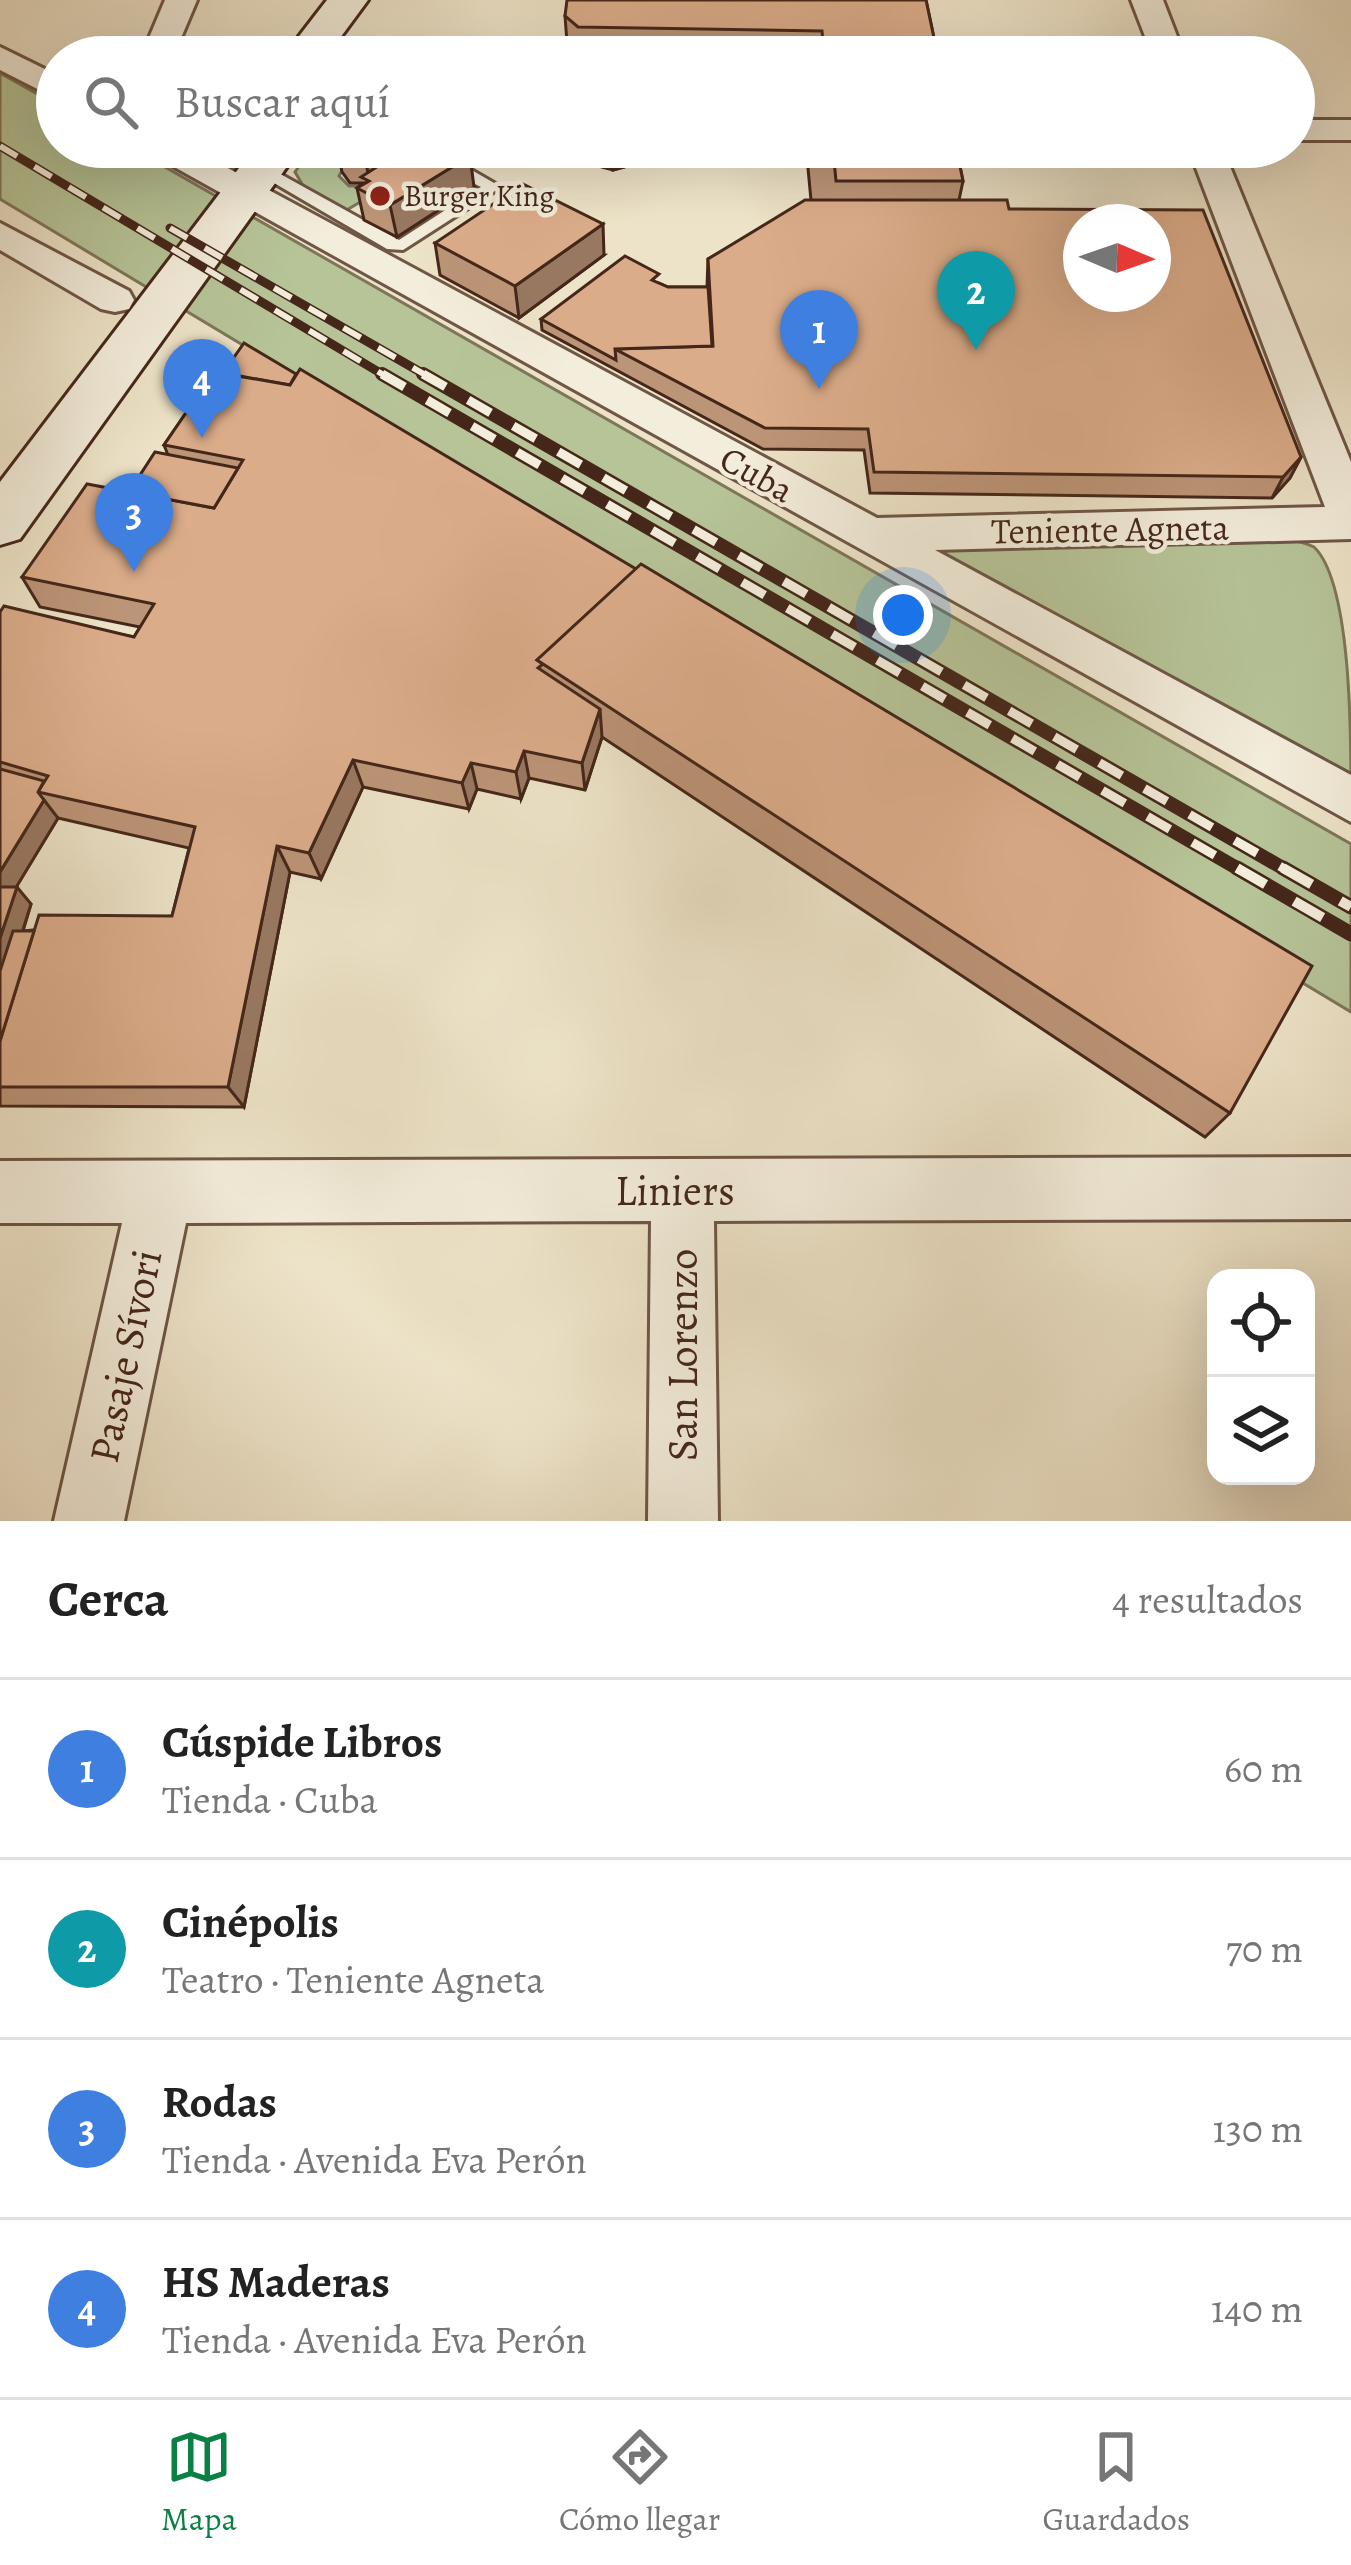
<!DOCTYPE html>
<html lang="es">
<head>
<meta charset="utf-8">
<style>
  :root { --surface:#fff; --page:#f6f6f6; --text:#222; --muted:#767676; --line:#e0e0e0; --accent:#0b8043 }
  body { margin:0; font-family:Alegreya,serif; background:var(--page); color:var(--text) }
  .controls { position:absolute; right:36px; bottom:36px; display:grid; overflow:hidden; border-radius:24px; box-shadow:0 12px 48px #0002 }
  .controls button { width:108px; height:108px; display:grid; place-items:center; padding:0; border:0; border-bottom:3px solid var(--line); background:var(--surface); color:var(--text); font:60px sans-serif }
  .compass { position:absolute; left:1063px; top:204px; width:108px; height:108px; border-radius:50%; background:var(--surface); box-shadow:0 12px 48px #0002; rotate:92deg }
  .you { position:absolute; left:903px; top:615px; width:42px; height:42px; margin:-30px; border:9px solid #fff; border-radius:50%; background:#1a73e8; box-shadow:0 0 0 18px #1a73e833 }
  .badge { display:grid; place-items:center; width:78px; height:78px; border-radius:50%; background:var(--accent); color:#fff; font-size:39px; font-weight:700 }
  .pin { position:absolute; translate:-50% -99px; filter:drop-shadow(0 3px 6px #0008) }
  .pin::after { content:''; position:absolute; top:63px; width:42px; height:36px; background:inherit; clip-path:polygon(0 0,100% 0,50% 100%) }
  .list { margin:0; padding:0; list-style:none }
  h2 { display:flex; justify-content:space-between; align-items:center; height:156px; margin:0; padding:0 48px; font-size:51px }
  h2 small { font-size:39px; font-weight:400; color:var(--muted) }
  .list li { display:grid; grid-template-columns:78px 1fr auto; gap:36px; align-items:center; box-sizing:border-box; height:180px; padding:0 48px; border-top:3px solid var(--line) }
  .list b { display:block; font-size:45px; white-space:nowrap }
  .list p { margin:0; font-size:39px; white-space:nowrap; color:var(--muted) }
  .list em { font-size:39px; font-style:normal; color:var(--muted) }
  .icon { flex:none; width:66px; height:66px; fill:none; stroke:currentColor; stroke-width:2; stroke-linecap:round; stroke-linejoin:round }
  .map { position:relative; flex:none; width:1351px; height:1521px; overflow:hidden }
  .search { position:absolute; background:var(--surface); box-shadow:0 12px 48px #0002; left:36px; right:36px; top:36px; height:132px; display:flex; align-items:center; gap:30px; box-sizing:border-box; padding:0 42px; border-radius:66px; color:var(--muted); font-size:45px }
  .sheet { height:876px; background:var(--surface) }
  nav { display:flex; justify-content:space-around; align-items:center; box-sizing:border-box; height:168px; border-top:3px solid var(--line); background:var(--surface); font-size:33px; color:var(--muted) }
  nav a { display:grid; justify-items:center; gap:6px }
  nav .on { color:var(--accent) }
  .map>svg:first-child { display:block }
  .green { fill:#b6c498; stroke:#7e7659; stroke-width:3 }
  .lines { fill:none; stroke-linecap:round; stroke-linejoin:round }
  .service-casing { stroke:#6f5646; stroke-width:6 }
  .minor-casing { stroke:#6f5646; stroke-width:6 }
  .secondary-casing { stroke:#45271a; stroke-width:6 }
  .service { fill:#f3eddb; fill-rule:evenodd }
  .minor { fill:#f3eddb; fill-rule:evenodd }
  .secondary { fill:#f3eddb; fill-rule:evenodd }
  .rail-far2-casing { stroke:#45271a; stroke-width:9 }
  .rail-far1-casing { stroke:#45271a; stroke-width:14 }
  .rail-casing { stroke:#45271a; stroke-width:15 }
  .rail-far2 { stroke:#f3eddb; stroke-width:6; stroke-dasharray:20; stroke-linecap:butt }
  .rail-far1 { stroke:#f3eddb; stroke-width:9; stroke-dasharray:26; stroke-linecap:butt }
  .rail { stroke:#f3eddb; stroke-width:10; stroke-dasharray:33; stroke-linecap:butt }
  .wall { fill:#bc9477; stroke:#45271a; stroke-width:3; fill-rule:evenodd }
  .shaded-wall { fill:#997861; stroke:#45271a; stroke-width:3 }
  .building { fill:#dbac8a; stroke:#45271a; stroke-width:3; fill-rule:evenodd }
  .poi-dot { fill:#8f2418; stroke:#f3eddb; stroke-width:4.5 }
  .labels { text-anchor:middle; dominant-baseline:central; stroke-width:9; stroke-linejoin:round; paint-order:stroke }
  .far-poi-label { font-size:30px; fill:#45271a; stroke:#f3eddb; text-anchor:start }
  .street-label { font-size:36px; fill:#45271a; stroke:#f3eddb }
  .near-street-label { font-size:42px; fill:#45271a; stroke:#f3eddb }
</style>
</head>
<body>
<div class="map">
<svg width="1351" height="1521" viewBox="0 0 1351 1521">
  <rect width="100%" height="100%" fill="#ede3c8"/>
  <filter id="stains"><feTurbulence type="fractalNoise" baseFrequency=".00167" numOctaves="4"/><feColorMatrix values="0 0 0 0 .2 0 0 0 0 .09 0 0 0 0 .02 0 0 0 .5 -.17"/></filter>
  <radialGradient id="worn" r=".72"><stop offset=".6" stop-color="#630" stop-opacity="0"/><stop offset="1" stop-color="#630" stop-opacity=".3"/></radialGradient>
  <g class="green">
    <path d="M0,73L57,105V147H130L1351,844V1012L0,199Z"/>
    <path d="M305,158L347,162L339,176L349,186L389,185L345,211L305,189L295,172Z"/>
    <path d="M934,538H1287C1295,541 1307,543 1314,547C1351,582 1351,733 1351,791L931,556Z"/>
  </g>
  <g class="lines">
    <g class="service-casing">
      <g id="service">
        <path d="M284,147L372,154L380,159C357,173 306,161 284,147Z"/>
        <path d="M437,157H449L501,187L403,250L387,249L252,170L266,166L399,240L481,187L437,165Z"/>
      </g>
    </g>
    <g class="minor-casing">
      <g id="minor">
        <path d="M165,0H197L173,57H141Z"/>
        <path d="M1131,0H1163L1185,57H1153Z"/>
        <path d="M0,47L57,75V99L0,70Z"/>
        <rect x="1294" y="120" width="57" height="20"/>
        <path d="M146,147H189L877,518L1325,507L1188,147H1222L1351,462V539L935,550L1351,775V822L151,154Z"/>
        <path d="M0,223L129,291L134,300L129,309L115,312L101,309L0,250Z"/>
        <path d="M1351,1157V1219L714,1221L718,1521H648L651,1221L186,1223L124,1521H54L122,1223H0V1161Z"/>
      </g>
    </g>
    <g class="secondary-casing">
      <g id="secondary">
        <path d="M327,0H368L326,57H283Z"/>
        <path d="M255,147H301L20,539L0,545V482Z"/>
      </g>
    </g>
    <use href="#service" class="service"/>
    <use href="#minor" class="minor"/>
    <use href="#secondary" class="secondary"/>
    <g class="rail-far2-casing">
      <g id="rail-far2">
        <path d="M0,146L387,377"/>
        <path d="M170,228L429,377"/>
      </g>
    </g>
    <g class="rail-far1-casing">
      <g id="rail-far1">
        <path d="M382,374L1242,871"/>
        <path d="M423,374L1288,871"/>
      </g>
    </g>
    <g class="rail-casing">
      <g id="rail">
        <path d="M1237,868L1351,934"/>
        <path d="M1283,868L1351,907"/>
      </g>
    </g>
    <use href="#rail-far2" class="rail-far2"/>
    <use href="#rail-far1" class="rail-far1"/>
    <use href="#rail" class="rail"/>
  </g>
  <g class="wall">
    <path d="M926,0L938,57L568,56L565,16Z"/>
    <path d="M337,147H381L384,163V151L474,187L397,237L364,220L357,188L363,183H350L342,172Z"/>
    <path d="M806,147H956L963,181L959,200L1009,209L1301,457L1290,478L1272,498L870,493L864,450L763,449L542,330L541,319L659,283L668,287H707L708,259L811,200Z"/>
    <path d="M602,148L624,167L613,170L602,167Z"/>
    <path d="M435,243L604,255L519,318L440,275Z"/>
    <path d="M214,372L1230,1113L1205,1137L602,737L585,790L529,778L521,799L477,789L469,809L363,787L321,879L290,872L244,1107L0,1106V612L134,637L140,627L40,607L22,577L129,492L168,455L164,445ZM58,818L189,848L172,916L23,931L31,904L16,887Z"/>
  </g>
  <g class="shaded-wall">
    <path d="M372,147H381L386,174L370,184L364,152Z"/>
    <path d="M624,149V167L613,170L612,159Z"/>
    <path d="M470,156L474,187L397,237L390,205Z"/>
    <path d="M603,224L604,255L519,318L515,286Z"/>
    <path d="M1301,457L1290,478L1272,498L1283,477Z"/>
    <path d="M600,709L602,737L585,790L582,763Z"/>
    <path d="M524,751L529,778L521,799L516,772Z"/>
    <path d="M353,760L363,787L321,879L309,853Z"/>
    <path d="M471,763L477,789L469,809L462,783Z"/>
    <path d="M44,800L58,818L6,904L0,897V872Z"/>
    <path d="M277,846L290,872L244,1107L228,1087Z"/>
    <path d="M17,887L31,904L0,1003V938Z"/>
  </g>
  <g class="building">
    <path d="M567,0H926L938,57H805V52H824L822,31L578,27L565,16Z"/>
    <path d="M340,147H372L364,152L343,151Z"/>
    <path d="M390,147H451L470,156L390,205L357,188L369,181L361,177L394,156L384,151Z"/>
    <path d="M607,147L624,149L623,156L612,159L602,156V148Z"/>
    <path d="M814,147H956L963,181H836L834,160L815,159Z"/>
    <path d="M523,184L603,224L515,286L435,243Z"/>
    <path d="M805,200H1007L1009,209L1203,210L1301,457L1283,477L874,472L868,429L765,428L615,349L713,346L708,259ZM1081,222H1153V294H1081Z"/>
    <path d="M625,256L659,274L652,280L668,287H708L712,346L615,349L616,360L541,319Z"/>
    <path d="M244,343L296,374L290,385L223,373Z"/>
    <path d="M300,369L636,569L537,660L543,664L538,668L600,709L582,763L524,751L516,772L471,763L462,783L353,760L309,853L277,846L228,1087H0V1041L39,915L172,916L195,827L38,792L48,776L0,762V612L4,606L134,637L154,604L22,577L87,484L214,508L243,460L164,445L214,372L290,385Z"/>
    <path d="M155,452L238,468L214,508L129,492Z"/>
    <path d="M641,564L1312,966L1230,1113L537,660Z"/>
    <path d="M0,769L44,781L38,792L44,800L0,872Z"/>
    <path d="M0,887H17L0,938Z"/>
    <path d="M13,931H34L0,1041V971Z"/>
  </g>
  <circle class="poi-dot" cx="380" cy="196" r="12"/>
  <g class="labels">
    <g class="far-poi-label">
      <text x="404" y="196">Burger King</text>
    </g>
    <g class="street-label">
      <text transform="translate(757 474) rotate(29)">Cuba</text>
      <text transform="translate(1110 529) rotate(-1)">Teniente Agneta</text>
    </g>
    <g class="near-street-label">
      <text x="675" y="1190">Liniers</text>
      <text transform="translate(682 1355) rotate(-90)">San Lorenzo</text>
      <text transform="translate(125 1356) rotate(-78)">Pasaje Sívori</text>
    </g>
  </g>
  <rect width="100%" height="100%" filter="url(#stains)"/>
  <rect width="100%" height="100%" fill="url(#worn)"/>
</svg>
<div class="controls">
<button><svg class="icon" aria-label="locate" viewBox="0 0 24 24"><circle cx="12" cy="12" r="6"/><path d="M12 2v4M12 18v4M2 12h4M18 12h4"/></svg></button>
<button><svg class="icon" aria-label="layers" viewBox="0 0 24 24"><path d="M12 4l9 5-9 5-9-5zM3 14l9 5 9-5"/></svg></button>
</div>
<svg class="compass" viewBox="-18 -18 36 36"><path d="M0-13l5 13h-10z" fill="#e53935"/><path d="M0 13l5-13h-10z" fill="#767676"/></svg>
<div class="you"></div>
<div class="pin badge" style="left:819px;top:389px;background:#3f7fe0">1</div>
<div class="pin badge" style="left:976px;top:350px;background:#0f9aa8">2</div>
<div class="pin badge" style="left:134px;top:572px;background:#3f7fe0">3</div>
<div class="pin badge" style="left:202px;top:438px;background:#3f7fe0">4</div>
<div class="search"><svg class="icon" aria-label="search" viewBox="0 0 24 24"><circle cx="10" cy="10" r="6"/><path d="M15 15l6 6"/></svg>Buscar aquí</div>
</div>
<section class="sheet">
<h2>Cerca<small>4 resultados</small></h2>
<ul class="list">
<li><span class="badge" style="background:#3f7fe0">1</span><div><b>Cúspide Libros</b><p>Tienda · Cuba</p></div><em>60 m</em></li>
<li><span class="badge" style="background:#0f9aa8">2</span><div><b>Cinépolis</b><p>Teatro · Teniente Agneta</p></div><em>70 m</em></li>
<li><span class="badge" style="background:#3f7fe0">3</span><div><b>Rodas</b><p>Tienda · Avenida Eva Perón</p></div><em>130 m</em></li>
<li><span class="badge" style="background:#3f7fe0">4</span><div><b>HS Maderas</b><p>Tienda · Avenida Eva Perón</p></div><em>140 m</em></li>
</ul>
</section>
<nav>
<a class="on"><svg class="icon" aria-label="map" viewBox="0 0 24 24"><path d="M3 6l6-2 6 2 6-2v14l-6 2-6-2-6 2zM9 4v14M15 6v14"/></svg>Mapa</a>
<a><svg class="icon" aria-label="directions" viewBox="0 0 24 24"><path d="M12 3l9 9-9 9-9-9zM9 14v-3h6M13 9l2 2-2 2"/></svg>Cómo llegar</a>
<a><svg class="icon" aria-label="saved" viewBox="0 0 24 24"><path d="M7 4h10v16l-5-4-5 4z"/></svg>Guardados</a>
</nav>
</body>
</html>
